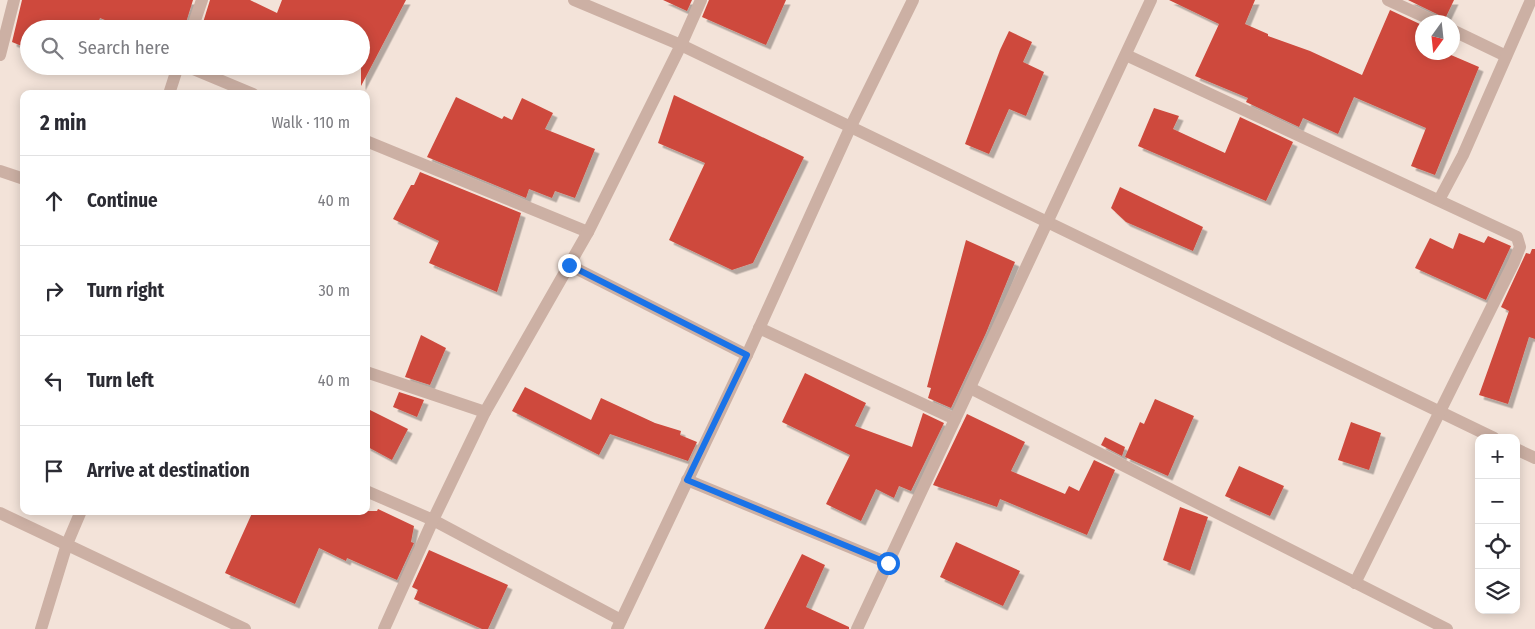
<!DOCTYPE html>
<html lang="en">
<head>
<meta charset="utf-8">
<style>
  :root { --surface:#fff; --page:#f2f2f3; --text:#2b2b33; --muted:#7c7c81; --line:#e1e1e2 }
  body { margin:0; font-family:"Fira Sans Condensed",sans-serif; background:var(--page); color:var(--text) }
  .controls { position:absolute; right:15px; bottom:15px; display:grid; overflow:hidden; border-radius:10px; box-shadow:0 2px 12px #0003 }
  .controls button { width:45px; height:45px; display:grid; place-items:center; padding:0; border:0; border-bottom:1px solid var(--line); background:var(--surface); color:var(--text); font:25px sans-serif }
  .compass { position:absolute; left:1415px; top:15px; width:45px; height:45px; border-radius:50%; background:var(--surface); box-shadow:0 2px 12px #0003; rotate:195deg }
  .stop { position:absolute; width:15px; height:15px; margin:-11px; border:4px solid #1a73e8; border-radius:50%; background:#fff }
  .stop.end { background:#1a73e8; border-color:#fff; box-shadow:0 1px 5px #0008 }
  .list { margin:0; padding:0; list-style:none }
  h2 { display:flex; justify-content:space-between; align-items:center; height:65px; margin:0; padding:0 20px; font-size:21px }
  h2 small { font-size:16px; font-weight:400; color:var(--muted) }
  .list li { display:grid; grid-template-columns:32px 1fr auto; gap:15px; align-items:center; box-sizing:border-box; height:90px; padding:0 20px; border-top:1px solid var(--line) }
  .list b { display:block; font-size:19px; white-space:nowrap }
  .list em { font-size:16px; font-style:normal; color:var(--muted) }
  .icon { flex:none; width:28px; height:28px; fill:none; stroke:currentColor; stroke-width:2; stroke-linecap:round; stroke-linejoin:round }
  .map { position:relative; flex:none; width:1535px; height:629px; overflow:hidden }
  .search { position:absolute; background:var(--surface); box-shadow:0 2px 12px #0003; left:20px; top:20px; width:350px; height:55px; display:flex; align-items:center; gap:12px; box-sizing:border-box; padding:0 18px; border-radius:28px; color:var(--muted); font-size:19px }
  .panel { position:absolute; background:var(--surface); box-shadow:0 2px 12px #0003; left:20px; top:90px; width:350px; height:425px; border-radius:10px }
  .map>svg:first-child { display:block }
  .building { fill:#ce493c; filter:url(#shadow) }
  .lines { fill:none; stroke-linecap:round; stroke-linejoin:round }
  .minor { stroke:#ccb0a4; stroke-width:12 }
  .route { stroke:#1a73e8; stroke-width:6 }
</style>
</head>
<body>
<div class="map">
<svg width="1535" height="629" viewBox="0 0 1535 629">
  <defs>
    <filter id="shadow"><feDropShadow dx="4.5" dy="4.5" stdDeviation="0" flood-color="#0004"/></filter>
  </defs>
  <rect width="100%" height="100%" fill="#f3e3d9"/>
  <g class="building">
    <path d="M22,0H193L184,29H127L100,18L96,29H29V49L12,42Z"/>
    <path d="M210,0H250L277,13L282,0H406L361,86V29H201Z"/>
    <path d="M663,0H692L687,11Z"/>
    <path d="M709,0H786L766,45L702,17Z"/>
    <path d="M1169,0H1255L1245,24L1268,34V36L1310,51L1362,75L1390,10L1422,25V52H1444L1479,67L1435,175L1411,166L1426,128L1354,97L1338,134L1303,118L1299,127L1246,102L1248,98L1195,76L1219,24Z"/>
    <path d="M1408,0H1454L1444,21L1439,15Z"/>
    <path d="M1009,31L1032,42L1023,62L1044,72L1026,116L1009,109L989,154L965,144L1000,50Z"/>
    <path d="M674,95L804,157L753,263L732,270L669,240L705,163L658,143Z"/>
    <path d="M456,97L502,119L504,116L512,120L522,98L553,113L545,129L595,149L575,198L555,191L552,198L529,189L526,198L427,157Z"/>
    <path d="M1154,108L1179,116L1173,129L1225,153L1240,117L1293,142L1266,201L1138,146Z"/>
    <path d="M420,172L521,213L497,292L429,263L439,241L393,219L411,185H414Z"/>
    <path d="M1120,187L1203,227L1193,251L1126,222L1111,208Z"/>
    <path d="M1459,233L1484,243L1488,236L1511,246L1486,300L1415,268L1430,238L1453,249Z"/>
    <path d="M966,240L1015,262L986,333L951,408L928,398L931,388L927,387Z"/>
    <path d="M1532,249H1535V339L1529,337L1508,404L1479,395L1509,311L1501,307L1526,253L1530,254Z"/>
    <path d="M421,335L446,348L430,385L405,377Z"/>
    <path d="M805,373L866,403L855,426L912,447L923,413L944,423L911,491L899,486L894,498L876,489L861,521L826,504L850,455L782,422Z"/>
    <path d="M525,387L591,420L601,398L655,423L681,431L680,435L697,442L688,461L610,434L599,455L512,411Z"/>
    <path d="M399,392L424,400L417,417L393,407Z"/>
    <path d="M1155,399L1194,416L1168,476L1125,457L1140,422L1144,424Z"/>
    <path d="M366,408L408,429L392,460L366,446Z"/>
    <path d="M967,414L1025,442L1011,471L1065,494L1069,486L1079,491L1094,460L1115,470L1087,535L1000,499L997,507L933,485Z"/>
    <path d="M1351,422L1381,433L1369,470L1338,460Z"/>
    <path d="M1105,437L1125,447L1122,456L1101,445Z"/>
    <path d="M1239,466L1284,486L1270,516L1225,496Z"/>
    <path d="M1180,507L1208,517L1190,571L1163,560Z"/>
    <path d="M378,509L414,526L411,542L414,543L397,580L347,558L346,561L319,548L295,604L225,573L253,511H377Z"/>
    <path d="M956,542L1020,571L1003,606L940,577Z"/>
    <path d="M429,550L508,585L488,629H482L414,599L418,590L412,587Z"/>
    <path d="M802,554L825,565L806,607L849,627V629H764Z"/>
  </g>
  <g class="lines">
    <g class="minor">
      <path d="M574,0L681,45L1494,438"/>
      <path d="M1388,0L1436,22"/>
      <path d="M192,29L202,0"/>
      <path d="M1452,30L1506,56"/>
      <path d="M0,55L14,0"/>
      <path d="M1126,55L1517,237L1520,247L1514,262L1355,583"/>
      <path d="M186,66L253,94"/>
      <path d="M169,94L178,66"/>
      <path d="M366,141L588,232"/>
      <path d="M0,171L24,179"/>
      <path d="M1439,200L1463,155L1531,0"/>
      <path d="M569,265L747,355"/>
      <path d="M759,328L955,419"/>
      <path d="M366,372L485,412"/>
      <path d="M970,388L1447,629"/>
      <path d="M1516,449L1535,458"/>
      <path d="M687,480L888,563"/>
      <path d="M366,491L433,520L621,620"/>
      <path d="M0,513L245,629"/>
      <path d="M41,629L67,544L81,511"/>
      <path d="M384,629L433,520L485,412L588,232L681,45L701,0"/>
      <path d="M617,629L747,355L850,128L913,0"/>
      <path d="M857,629L1151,0"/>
    </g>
  </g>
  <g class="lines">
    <path class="route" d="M569,265L747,355L687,480L888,563"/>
  </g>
</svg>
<div class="controls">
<button>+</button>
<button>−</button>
<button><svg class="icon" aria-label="locate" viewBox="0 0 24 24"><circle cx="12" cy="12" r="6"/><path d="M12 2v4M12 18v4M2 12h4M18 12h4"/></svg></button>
<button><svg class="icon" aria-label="layers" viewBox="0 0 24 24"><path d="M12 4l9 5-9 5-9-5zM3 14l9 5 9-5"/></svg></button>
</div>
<svg class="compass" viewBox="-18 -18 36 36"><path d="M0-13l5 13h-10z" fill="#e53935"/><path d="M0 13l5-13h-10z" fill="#7c7c81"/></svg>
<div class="stop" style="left:888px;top:563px"></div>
<div class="stop end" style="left:569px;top:265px"></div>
<div class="search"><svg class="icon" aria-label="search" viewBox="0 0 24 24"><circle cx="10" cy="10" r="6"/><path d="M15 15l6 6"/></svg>Search here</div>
<section class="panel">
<h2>2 min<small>Walk · 110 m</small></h2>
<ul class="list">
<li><svg class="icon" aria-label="ahead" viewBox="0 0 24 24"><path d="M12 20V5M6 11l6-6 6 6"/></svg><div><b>Continue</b></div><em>40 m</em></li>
<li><svg class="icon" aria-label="right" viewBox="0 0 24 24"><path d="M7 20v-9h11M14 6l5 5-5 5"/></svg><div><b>Turn right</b></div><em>30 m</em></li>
<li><svg class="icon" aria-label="left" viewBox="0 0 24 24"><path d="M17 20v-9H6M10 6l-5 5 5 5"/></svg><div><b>Turn left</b></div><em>40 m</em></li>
<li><svg class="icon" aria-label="arrive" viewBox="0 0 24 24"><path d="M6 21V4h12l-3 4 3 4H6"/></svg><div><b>Arrive at destination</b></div></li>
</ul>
</section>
</div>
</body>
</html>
